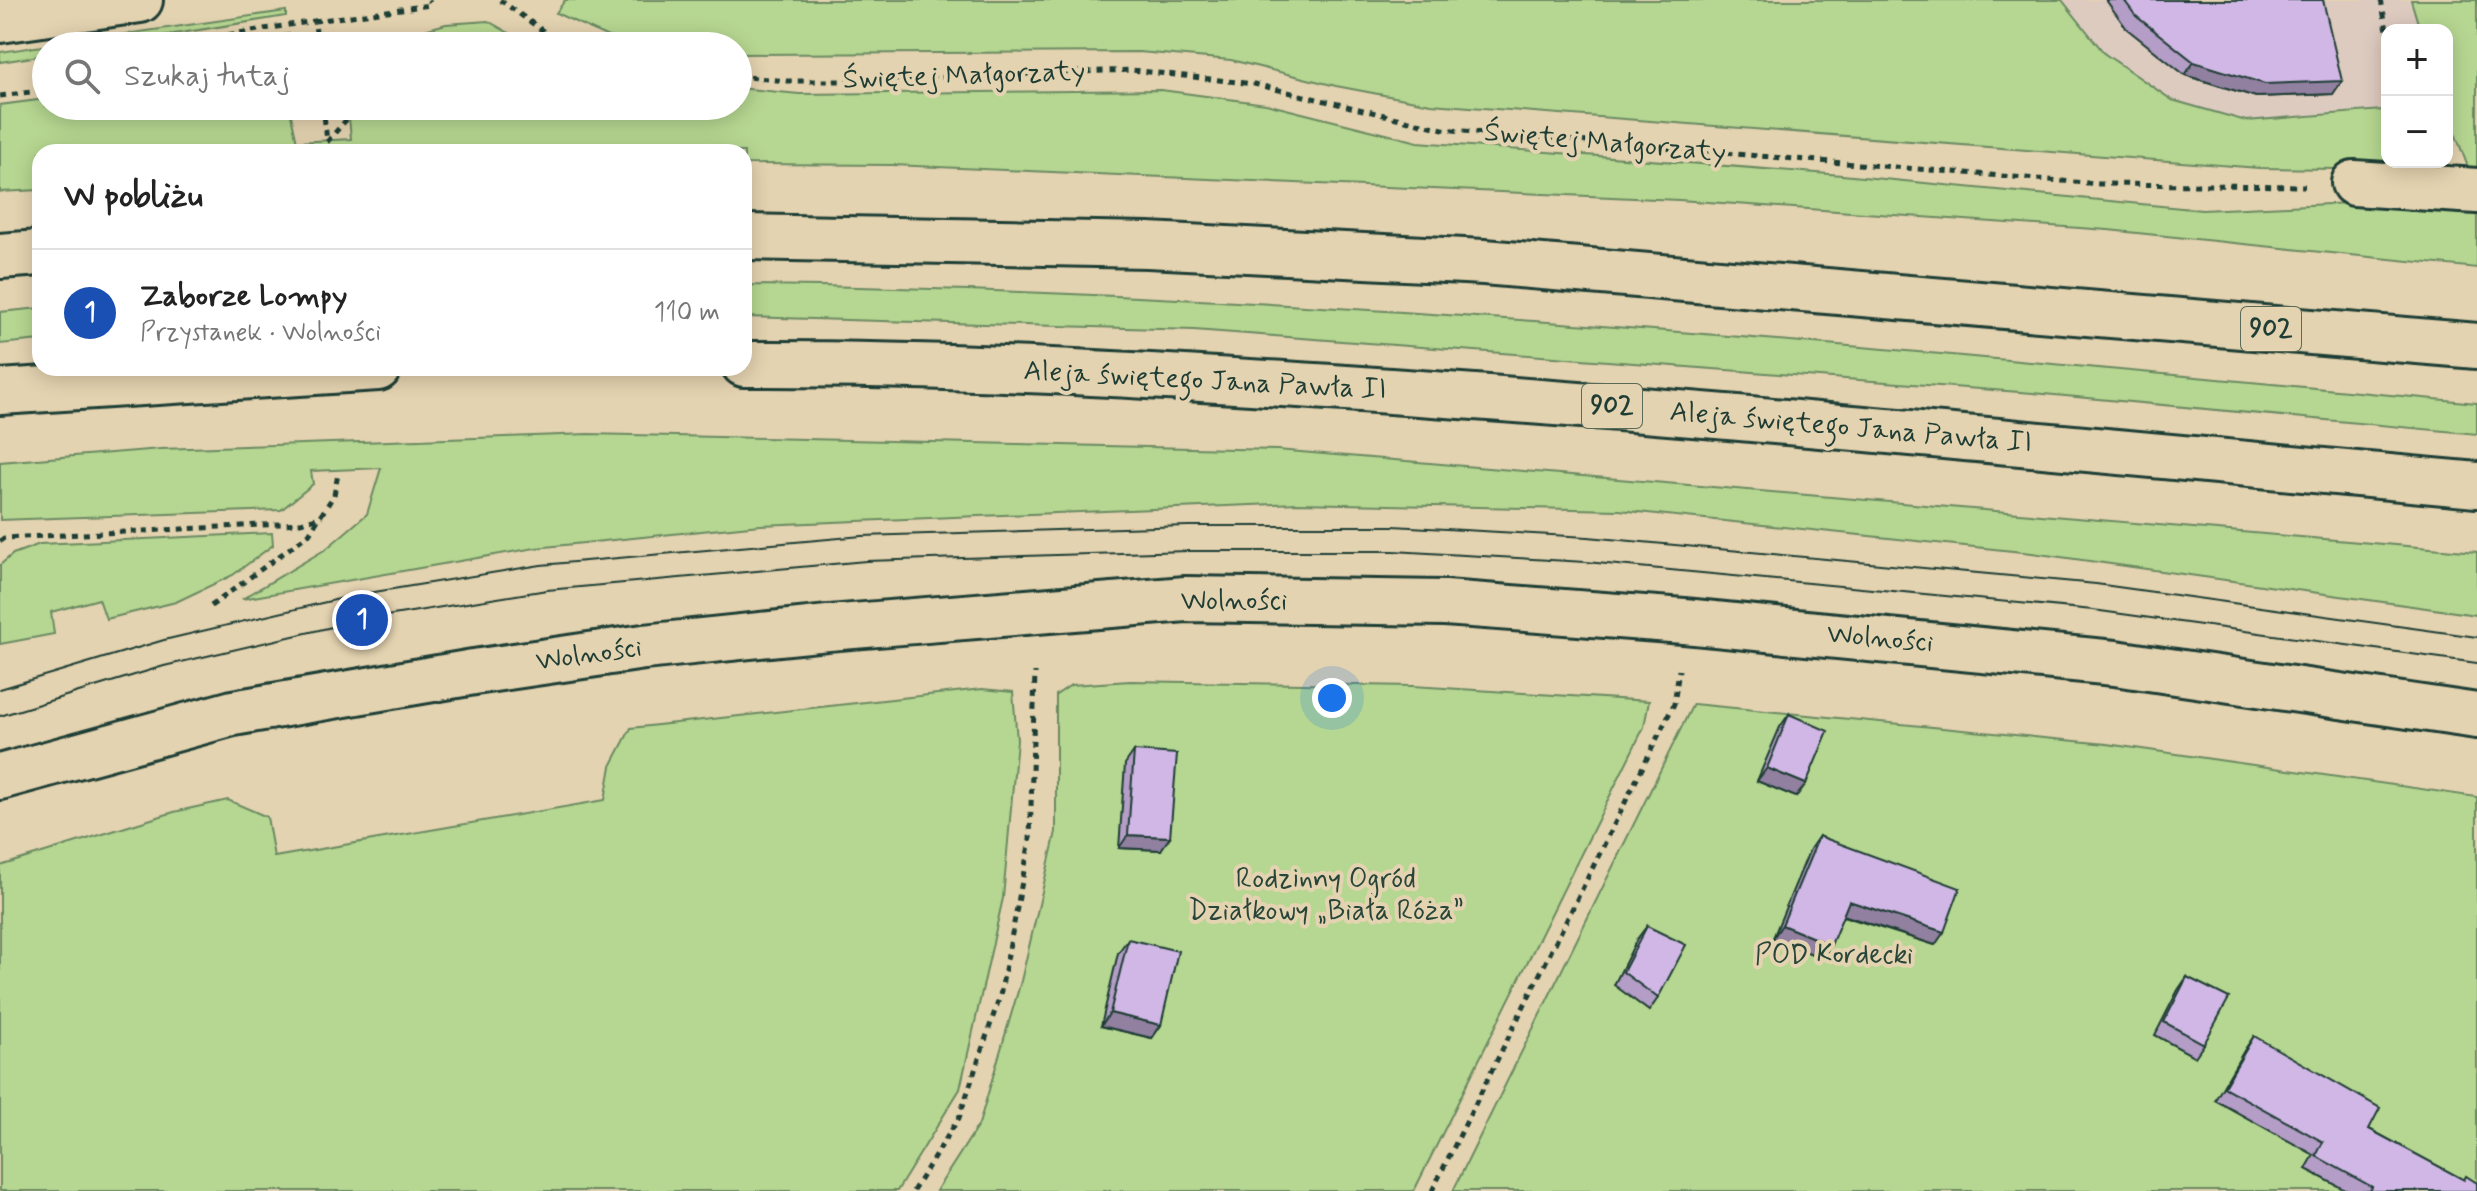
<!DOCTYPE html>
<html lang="pl">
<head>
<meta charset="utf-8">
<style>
  :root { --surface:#fff; --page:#f6f6f6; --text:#222; --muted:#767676; --line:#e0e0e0; --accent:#7c3aed }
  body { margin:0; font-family:Mynerve,sans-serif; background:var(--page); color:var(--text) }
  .controls { position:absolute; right:24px; top:24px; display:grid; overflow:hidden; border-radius:16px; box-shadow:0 4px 20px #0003 }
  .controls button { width:72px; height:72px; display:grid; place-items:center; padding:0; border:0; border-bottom:2px solid var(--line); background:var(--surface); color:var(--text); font:40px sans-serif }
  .you { position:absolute; left:1332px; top:698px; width:28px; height:28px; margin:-20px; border:6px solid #fff; border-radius:50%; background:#1a73e8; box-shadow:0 0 0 12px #1a73e833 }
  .badge { display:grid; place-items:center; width:52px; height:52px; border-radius:50%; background:var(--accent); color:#fff; font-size:26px; font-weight:700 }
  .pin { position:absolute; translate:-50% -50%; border:4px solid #fff; box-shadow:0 2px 8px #0006 }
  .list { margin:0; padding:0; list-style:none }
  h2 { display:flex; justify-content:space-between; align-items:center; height:104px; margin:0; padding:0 32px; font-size:34px }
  h2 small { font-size:26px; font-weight:400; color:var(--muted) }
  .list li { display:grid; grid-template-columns:52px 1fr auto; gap:24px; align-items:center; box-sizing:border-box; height:128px; padding:0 32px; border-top:2px solid var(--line) }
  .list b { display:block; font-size:30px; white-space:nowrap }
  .list p { margin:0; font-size:26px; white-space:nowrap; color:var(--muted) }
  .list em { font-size:26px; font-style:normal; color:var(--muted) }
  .icon { flex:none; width:44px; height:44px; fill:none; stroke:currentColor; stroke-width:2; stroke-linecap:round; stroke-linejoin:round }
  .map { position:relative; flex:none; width:2477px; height:1191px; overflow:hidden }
  .search { position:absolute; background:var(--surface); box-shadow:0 4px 20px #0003; left:32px; top:32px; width:720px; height:88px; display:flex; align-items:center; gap:20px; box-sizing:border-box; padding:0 28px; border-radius:44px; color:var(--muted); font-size:30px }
  .panel { position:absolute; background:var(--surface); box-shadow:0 4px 20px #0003; left:32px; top:144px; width:720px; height:232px; border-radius:24px }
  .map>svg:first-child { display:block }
  .built { fill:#decbc0 }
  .green { fill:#b6d791; stroke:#6a8a62; stroke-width:2 }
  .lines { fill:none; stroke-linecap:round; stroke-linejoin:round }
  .street-casing { stroke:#1f3d34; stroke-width:50 }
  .secondary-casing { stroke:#1f3d34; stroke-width:50 }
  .primary-casing { stroke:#1f3d34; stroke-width:50 }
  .path { stroke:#1f3d34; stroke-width:5; stroke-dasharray:6 6; stroke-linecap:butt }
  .street { stroke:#e4d3b0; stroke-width:44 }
  .secondary { stroke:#e4d3b0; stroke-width:44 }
  .primary { stroke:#e4d3b0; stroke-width:44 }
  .tram { stroke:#1f3d34; stroke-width:2 }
  .wall { fill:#b49dc6; stroke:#1f3d34; stroke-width:2 }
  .shaded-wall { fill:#9280a1; stroke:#1f3d34; stroke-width:2 }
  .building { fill:#d1b7e6; stroke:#1f3d34; stroke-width:2 }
  .labels { text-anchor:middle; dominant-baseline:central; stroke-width:8; stroke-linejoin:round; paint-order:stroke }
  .shield { fill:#e4d3b0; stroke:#5a6a59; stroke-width:2 }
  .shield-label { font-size:26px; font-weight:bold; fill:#1f3d34 }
  .street-label { font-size:28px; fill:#1f3d34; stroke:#e4d3b0 }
  .park-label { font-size:28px; fill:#274539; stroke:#e4d3b0 }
</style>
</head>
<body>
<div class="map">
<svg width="2477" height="1191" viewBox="0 0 2477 1191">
  <rect width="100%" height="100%" fill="#e4d3b0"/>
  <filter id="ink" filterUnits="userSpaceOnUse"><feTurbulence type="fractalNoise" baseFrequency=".0125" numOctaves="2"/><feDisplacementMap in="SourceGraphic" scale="16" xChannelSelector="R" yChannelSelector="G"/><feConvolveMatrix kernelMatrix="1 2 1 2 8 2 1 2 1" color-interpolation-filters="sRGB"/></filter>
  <g filter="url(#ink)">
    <path class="built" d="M2062,0H2411L2420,30H2387V110L2246,121L2171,100L2105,54Z"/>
    <g class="green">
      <path d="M565,0H2062L2105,54L2172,100L2246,121L2382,110L2387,130V162H2395V165L2354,162L2338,169L2259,168L1431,104L1336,86L1231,60L1139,52L738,54V46H654L608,37L556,13Z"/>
      <path d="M2411,0H2477V168L2468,167L2447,112V30H2420Z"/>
      <path d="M286,11V16L100,46H46V55L0,62V52Z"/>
      <path d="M488,21L532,46H366L446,24Z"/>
      <path d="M289,34L291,44L216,46Z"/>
      <path d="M738,88L799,94L1161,90L1266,104L1418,142L1842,175L2202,210L2351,203L2477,214V268L2108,230L1679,200L893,165L744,164V152H40V190L0,192V105L46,99V106H289L297,142L351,139L348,106H738Z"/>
      <path d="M744,285C1323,292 1900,350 2477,403V434L2033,393L1194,330L744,317Z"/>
      <path d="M40,308V340L0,344V312Z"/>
      <path d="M588,434L1277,450L2477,552V615L2032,553L1619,510L1298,503L760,525L535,548L242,599L326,549L367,514L381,468L311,471L313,484L281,510L0,520V462L161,449Z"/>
      <path d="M272,533L273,545L233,575L176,602L106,619L99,599L51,612L54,634L0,644V565L13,554L40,544Z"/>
      <path d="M1130,681L1413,686L1649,701L1644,727L1414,1191H936L979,1124L1021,981L1056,832V695L1071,685Z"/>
      <path d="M982,689L1013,692L1017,740L1003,898L960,1089L897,1191H0V866L174,812L228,800L267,817L274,857L605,800L611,766L631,728Z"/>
      <path d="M1693,704L2107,744L2477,797V1191H1453Z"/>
    </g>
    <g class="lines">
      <g class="street-casing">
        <g id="street">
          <path d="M0,20L140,0"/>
          <path d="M2354,183L2477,191"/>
        </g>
      </g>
      <g class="secondary-casing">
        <path id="secondary" d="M0,777L233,713L474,672L644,647L828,628L1186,599L1445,603L1684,621L2115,663L2477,716"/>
      </g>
      <g class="primary-casing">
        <g id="primary">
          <path d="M744,237L1148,245L1484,262L2477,346"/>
          <path d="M0,256L40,253"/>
          <path d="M744,364C945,363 1146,375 1346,388C1724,413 2100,451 2477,485"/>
          <path d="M0,392L378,368"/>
        </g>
      </g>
      <g class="path">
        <path d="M500,0L543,31L579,46"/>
        <path d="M2381,0L2387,30"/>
        <path d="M169,44L315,21"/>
        <path d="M317,46L315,21L430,5L429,0"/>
        <path d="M738,76L786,81H844L1132,70L1254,84L1443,129L1505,135L2099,184L2305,186"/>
        <path d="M0,96L46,90"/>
        <path d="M323,106L327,141"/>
        <path d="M327,142L358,106"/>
        <path d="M0,541L4,538L301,523L322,516"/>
        <path d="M211,606L309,534L334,495L338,474"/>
        <path d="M913,1191L959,1118L1000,996L1030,840L1035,672"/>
        <path d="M1432,1191L1674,704L1679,670"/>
      </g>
      <use href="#street" class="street"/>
      <use href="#secondary" class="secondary"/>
      <use href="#primary" class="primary"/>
      <g class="tram">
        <path d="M0,689L164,640L356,595L541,565L862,536L1188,526H1393L1588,537L2096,584L2477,637"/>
        <path d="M0,716L164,666L362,620L547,590L866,561L1188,551H1393L1586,562L2093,610L2477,663"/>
      </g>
    </g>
    <g class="wall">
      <path d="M2106,0H2323L2333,94L2256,97L2185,75L2127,29Z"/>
      <path d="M1789,714L1796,797L1757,781L1780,727Z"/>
      <path d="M1134,751L1161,850L1119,848L1125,764Z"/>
      <path d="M1819,836L1935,945L1843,916L1822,958L1773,938L1810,849Z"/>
      <path d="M1647,926L1658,998L1649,1011L1614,985L1637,939Z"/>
      <path d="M1128,939L1161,1025L1152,1038L1101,1026L1118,953Z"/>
      <path d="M2187,977L2204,1044L2195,1057L2155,1035L2178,990Z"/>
      <path d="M2254,1036L2369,1129L2464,1180L2477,1191H2347L2306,1169L2314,1155L2215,1100L2245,1049Z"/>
    </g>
    <g class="shaded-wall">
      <path d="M2194,62L2342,81L2333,94L2256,97L2185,75Z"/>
      <path d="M1767,768L1806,784L1796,797L1757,781Z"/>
      <path d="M1128,835L1170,837L1161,850L1119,848Z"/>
      <path d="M1849,901L1944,932L1935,945L1840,914Z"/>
      <path d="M1782,925L1831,945L1822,958L1773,938Z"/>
      <path d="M1110,1013L1161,1025L1152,1038L1101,1026Z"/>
    </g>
    <g class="building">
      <path d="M2124,0H2323L2342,81L2265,84L2194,62L2136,16Z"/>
      <path d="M1789,714L1828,731L1806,784L1767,768Z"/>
      <path d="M1134,751L1177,754L1170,837L1128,835Z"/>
      <path d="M1819,836L1960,888L1944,932L1849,901L1831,945L1782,925Z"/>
      <path d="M1647,926L1686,945L1658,998L1623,972Z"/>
      <path d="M1128,939L1178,951L1161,1025L1110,1013Z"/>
      <path d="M2187,977L2229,998L2204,1044L2164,1022Z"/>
      <path d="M2254,1036L2380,1108L2369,1129L2464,1180L2466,1176L2477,1183V1191H2370L2372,1187L2316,1156L2323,1142L2224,1087Z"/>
    </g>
  </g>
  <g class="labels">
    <g class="shield">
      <rect x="2241" y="307" width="60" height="44" rx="6"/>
      <rect x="1582" y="384" width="60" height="44" rx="6"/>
    </g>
    <g class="shield-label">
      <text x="2271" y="329">902</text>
      <text x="1612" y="406">902</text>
    </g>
    <g class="street-label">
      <text transform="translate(964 76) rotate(-2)">Świętej Małgorzaty</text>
      <text transform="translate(1605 143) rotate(5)">Świętej Małgorzaty</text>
      <text transform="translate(1205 381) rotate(3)">Aleja świętego Jana Pawła II</text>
      <text transform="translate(1851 428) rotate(5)">Aleja świętego Jana Pawła II</text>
      <text x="1234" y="601">Wolności</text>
      <text transform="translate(1880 639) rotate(5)">Wolności</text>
      <text transform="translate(589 655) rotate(-8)">Wolności</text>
    </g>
    <g class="park-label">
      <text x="1326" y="879">Rodzinny Ogród<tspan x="1326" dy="32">Działkowy „Biała Róża”</tspan></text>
      <text x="1834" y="955">POD Kordecki</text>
    </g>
  </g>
</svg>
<div class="controls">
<button>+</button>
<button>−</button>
</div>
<div class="you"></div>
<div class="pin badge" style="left:362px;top:620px;background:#1a4fb4">1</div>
<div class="search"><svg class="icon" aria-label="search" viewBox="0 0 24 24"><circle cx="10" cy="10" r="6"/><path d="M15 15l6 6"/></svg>Szukaj tutaj</div>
<section class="panel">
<h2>W pobliżu<small></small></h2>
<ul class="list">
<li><span class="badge" style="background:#1a4fb4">1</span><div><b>Zaborze Lompy</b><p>Przystanek · Wolności</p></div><em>110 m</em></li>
</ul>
</section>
</div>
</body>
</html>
